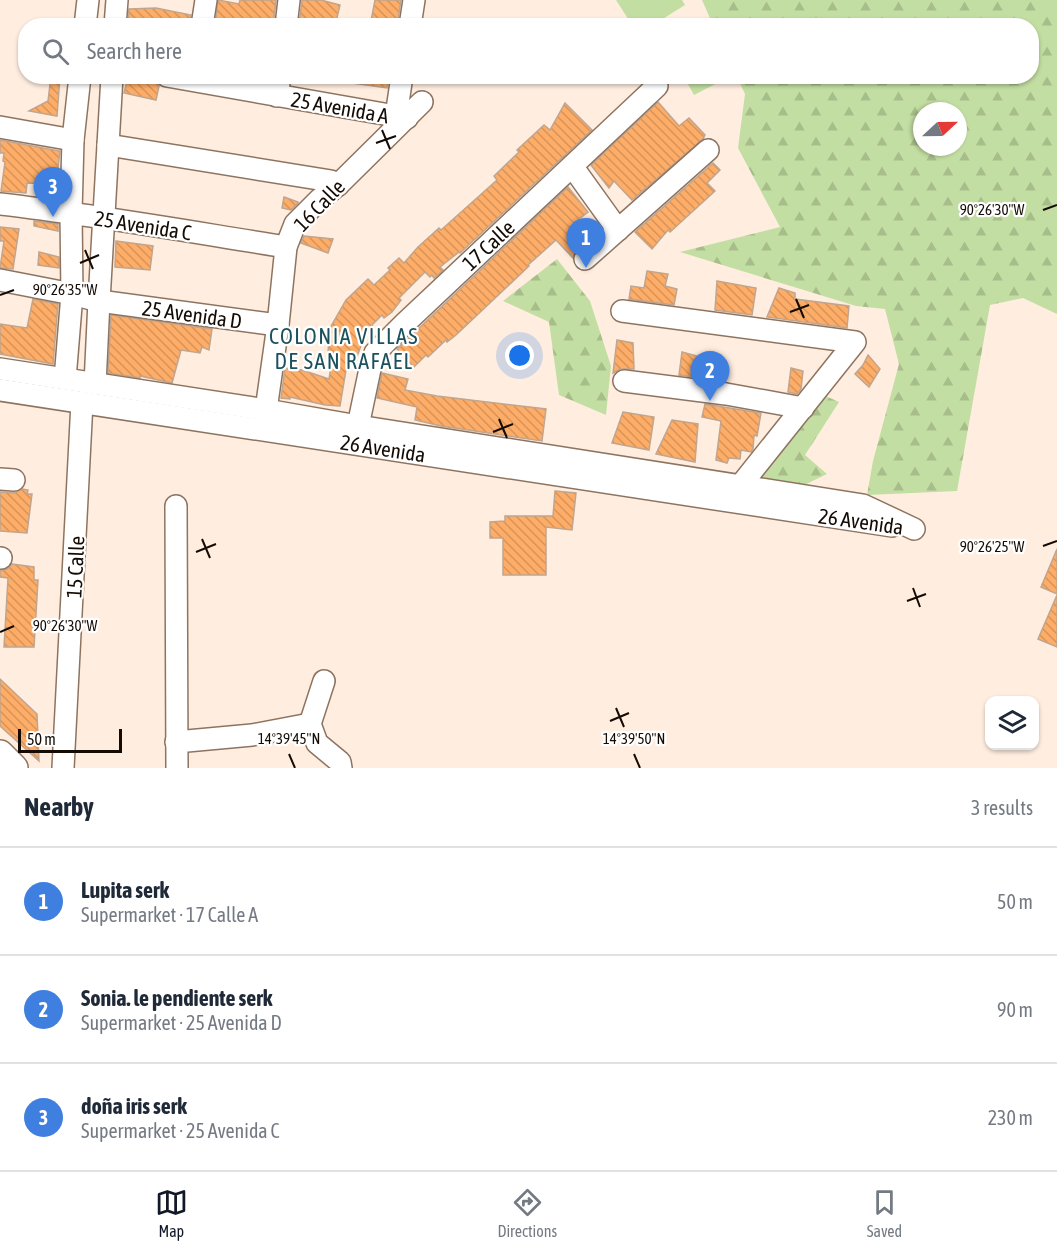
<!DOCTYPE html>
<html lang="en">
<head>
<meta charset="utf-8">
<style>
  :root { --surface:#fff; --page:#f6f6f7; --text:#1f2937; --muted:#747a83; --line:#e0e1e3; --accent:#111827 }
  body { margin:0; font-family:"Asap Condensed",sans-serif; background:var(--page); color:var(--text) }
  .controls { position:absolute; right:18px; bottom:18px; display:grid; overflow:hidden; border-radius:12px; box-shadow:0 2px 4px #0004 }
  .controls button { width:54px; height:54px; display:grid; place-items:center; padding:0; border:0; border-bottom:2px solid var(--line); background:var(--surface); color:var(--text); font:30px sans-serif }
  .compass { position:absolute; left:913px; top:102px; width:54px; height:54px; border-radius:50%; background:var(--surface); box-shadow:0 2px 4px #0004; rotate:68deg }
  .scale { position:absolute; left:18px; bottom:15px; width:104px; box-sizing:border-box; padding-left:6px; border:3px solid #140b04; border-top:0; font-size:16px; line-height:21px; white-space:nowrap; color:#140b04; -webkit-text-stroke:4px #fff; paint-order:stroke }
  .you { position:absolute; left:520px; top:356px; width:21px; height:21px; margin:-15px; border:4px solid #fff; border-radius:50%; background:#1a73e8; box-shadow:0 0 0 9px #1a73e833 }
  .badge { display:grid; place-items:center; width:39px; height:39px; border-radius:50%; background:var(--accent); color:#fff; font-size:20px; font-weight:700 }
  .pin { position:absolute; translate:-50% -50px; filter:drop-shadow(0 2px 3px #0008) }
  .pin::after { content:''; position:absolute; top:32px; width:21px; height:18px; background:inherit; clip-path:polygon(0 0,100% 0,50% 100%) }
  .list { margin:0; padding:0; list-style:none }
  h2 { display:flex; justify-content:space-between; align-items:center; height:78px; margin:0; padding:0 24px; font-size:26px }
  h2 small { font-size:20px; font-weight:400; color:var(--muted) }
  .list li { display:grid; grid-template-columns:39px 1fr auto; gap:18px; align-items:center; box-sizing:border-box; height:108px; padding:0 24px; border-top:2px solid var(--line) }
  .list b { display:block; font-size:22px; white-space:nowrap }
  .list p { margin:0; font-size:20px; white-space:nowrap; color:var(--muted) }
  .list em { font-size:20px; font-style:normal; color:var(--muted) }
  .icon { flex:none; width:33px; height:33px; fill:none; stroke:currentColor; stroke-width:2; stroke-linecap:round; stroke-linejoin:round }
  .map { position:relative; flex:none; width:1057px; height:768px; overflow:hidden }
  .search { position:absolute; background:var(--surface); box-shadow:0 2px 4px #0004; left:18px; right:18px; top:18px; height:66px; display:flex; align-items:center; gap:15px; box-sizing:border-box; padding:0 21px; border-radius:24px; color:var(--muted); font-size:22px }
  .sheet { height:402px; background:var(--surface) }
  nav { display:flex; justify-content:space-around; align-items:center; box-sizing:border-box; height:84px; border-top:2px solid var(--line); background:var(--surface); font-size:16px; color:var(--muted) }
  nav a { display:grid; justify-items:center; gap:3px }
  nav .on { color:var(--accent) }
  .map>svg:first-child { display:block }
  .forest { fill:url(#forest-firs); fill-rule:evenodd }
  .park { fill:#c3dea2 }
  .building { fill:url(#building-back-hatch); stroke:#c0a58f; stroke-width:1.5 }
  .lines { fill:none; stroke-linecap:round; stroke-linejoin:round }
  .minor-casing { stroke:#8e7460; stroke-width:24 }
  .major-casing { stroke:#8e7460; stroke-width:30 }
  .minor { stroke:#fff; stroke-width:21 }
  .major { stroke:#fff; stroke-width:27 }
  .ticks { fill:none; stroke:#140b04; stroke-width:2 }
  .labels { text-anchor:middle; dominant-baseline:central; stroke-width:4.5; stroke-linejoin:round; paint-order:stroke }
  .street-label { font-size:21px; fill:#140b04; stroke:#fff }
  .neighbourhood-label { font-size:22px; letter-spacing:1.5px; fill:#1a515d; stroke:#fff }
  .ticks-label { font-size:15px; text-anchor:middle; fill:#140b04; stroke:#fff; stroke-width:4.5; stroke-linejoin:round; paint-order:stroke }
</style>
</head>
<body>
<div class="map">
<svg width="1057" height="768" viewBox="0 0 1057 768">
  <defs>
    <pattern id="forest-firs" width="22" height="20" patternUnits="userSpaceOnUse" patternTransform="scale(1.5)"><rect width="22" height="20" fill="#c3dea2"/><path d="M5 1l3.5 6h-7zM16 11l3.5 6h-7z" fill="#a7bd8a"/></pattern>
    <pattern id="building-back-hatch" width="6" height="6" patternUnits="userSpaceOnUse" patternTransform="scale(1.5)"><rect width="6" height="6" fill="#fdad67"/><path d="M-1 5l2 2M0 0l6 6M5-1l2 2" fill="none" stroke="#d89458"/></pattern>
  </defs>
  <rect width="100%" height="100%" fill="#ffeee0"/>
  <g class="forest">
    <path d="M702,0H1057V314L1023,298L990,305L957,491L867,495L873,461L899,364L885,309L856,306L680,252L780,227L738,148L745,94L737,77L1032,76V26L713,25ZM922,111H958V147H922Z"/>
    <path d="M557,259L590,301L611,366L606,415L559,395L549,322L503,301Z"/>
    <path d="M821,394L839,402L805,455L827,474L794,490L758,475Z"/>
  </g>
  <g class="park">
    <path d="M616,0H682L685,5L653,25H632Z"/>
    <path d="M684,77H724L725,79L694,95Z"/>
  </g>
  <g class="building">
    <path d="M218,0L239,4L240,0H276L273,26H215Z"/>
    <path d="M302,0H321L340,5L335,26H299Z"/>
    <path d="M375,0H401L397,26H370Z"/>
    <path d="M156,8L191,15L189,26H167V23L152,19L128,20L129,9Z"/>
    <path d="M51,76H60L57,116L29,111L48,101Z"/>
    <path d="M354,76H389L387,88L353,83Z"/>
    <path d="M128,77L158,84L159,86L156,100L124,93Z"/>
    <path d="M658,102L679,126L689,118L705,135L703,139L632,200L614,181L609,188L591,165Z"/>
    <path d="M565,103L592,130L460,253L459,252L440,267L443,270L434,278L432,275L430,277L425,272L399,298L401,300L392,312L384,318L382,315L373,324L364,338L356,359L348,358L340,406L325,405L290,397V399L281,398L285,368L302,370L329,379L333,354L328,352L330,328L346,300L368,279L374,285L390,270L388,268L399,258L404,263L418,247L439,228L441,230L497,180L494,176L519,152L517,150L544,125L550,130Z"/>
    <path d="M0,140L60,151L56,184L27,183L26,193L1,191L5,162L3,161L4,153H0Z"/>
    <path d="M713,163L720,170L707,183L715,191L670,232L668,230L652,249L635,232Z"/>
    <path d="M568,187L588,212L575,222L589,238L576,250L573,258L556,240L528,265L529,266L456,335L447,342L446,340L428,357L426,355L414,367L397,349Z"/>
    <path d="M284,197L298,202V203L291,210L282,208Z"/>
    <path d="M34,221L58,224V231L34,226Z"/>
    <path d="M0,227L19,229L13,269L0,268L4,241H0Z"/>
    <path d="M304,236L333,239L328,253L301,243Z"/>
    <path d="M116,241L153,246L150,270L115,267Z"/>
    <path d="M39,252L59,257V268L38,265Z"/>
    <path d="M647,271L668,274L665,286L677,289L674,305L629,299L631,286L644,288Z"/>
    <path d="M717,281L756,288L752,315L715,310Z"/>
    <path d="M779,288L795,293V299L849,306L847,328L767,317Z"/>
    <path d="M33,299L58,304L53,364L0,354V324L27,328Z"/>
    <path d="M111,315L212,329L209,350L202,347L200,353L181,350L172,383L140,376V378L108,373Z"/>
    <path d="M617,340L633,343L634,369H620L613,373Z"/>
    <path d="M682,352L719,362L717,380L679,375Z"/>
    <path d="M868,355L880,369L869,387L855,374L863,365Z"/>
    <path d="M791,368L803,371L801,389L797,394L788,392Z"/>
    <path d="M382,373L408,379L405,390L437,396L546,409L542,441L441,426L415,420L417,407L377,398Z"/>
    <path d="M705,404L761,413L757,436L754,435L753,449L751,452L741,450L740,459L729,458L727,463L716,460L721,421L702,417Z"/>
    <path d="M623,412L654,417L649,450L612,443Z"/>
    <path d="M672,420L698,424L695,462L656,454Z"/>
    <path d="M22,489L28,490L27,494H32L27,533L0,531V492L14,493Z"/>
    <path d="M555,491L576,493L572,530L546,527V575H503V538H490V522L505,521V516H553Z"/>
    <path d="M1057,549V594L1041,587Z"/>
    <path d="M12,564L34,567V580H38L34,647H4L8,578L0,577V571L7,569Z"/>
    <path d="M1057,595V647L1038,639Z"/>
    <path d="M0,679L37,714L39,761L0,726Z"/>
  </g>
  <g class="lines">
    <g class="minor-casing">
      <g id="minor">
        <path d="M85,26L88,0"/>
        <path d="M115,26L117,0"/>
        <path d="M202,26L206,0"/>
        <path d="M286,26L289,0"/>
        <path d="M410,26L414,0"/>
        <path d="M167,76L407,118"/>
        <path d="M277,96L280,76"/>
        <path d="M396,116L402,76"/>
        <path d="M0,127L73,140"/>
        <path d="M108,145L331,181L338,185"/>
        <path d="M572,166L618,230"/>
        <path d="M0,204C96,215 191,232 286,247"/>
        <path d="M585,259L708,150"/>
        <path d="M0,280L72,294L99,301L278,325"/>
        <path d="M622,311L855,342L740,486"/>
        <path d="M0,369L266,410L358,426L863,505L914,529"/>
        <path d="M65,379L72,294L71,213L73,140L80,76"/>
        <path d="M624,381L726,394L803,408"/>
        <path d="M95,384L99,301L112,76"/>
        <path d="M0,390L892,526"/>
        <path d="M266,410L278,325L286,247L295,224L320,199L338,185L422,102"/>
        <path d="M358,426L370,369L375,353L404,324L657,86"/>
        <path d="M0,479L14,480"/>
        <path d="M176,506L177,768"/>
        <path d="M0,558H1"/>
        <path d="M310,724L324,681"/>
        <path d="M176,742L252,735L310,724L317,743L340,762L341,768"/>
        <path d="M63,768L82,402"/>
      </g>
    </g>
    <g class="major-casing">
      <path id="major" d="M0,754L14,768"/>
    </g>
    <use href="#minor" class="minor"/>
    <use href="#major" class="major"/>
  </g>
  <path class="ticks" d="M382,130L390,149M376,143L396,136M1043,210L1057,205M85,250L93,269M80,263L99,255M0,295L14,290M796,299L804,318M790,312L809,305M499,419L507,438M493,432L513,424M202,539L210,558M1043,546L1057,541M196,552L216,544M913,588L920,607M907,601L926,594M0,632L14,626M616,708L624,727M610,721L629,713M289,754L295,768M634,754L640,768"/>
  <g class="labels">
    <g class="street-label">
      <text transform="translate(340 107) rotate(10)">25 Avenida A</text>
      <text transform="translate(319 205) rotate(-46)">16 Calle</text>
      <text transform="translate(143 225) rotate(9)">25 Avenida C</text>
      <text transform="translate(488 245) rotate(-43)">17 Calle</text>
      <text transform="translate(192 314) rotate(8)">25 Avenida D</text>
      <text transform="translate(383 448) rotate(9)">26 Avenida</text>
      <text transform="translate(861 521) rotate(8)">26 Avenida</text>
      <text transform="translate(75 567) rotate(-87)">15 Calle</text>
    </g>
    <g class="neighbourhood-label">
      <text x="344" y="336">COLONIA VILLAS<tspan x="344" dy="25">DE SAN RAFAEL</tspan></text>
    </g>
  </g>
  <g class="ticks-label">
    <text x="992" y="215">90°26'30"W</text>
    <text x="65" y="295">90°26'35"W</text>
    <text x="992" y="552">90°26'25"W</text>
    <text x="65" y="631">90°26'30"W</text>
    <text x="289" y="744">14°39'45"N</text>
    <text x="634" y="744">14°39'50"N</text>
  </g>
</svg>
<div class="controls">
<button><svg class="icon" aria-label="layers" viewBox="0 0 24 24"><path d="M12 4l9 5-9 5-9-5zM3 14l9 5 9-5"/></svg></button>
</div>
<svg class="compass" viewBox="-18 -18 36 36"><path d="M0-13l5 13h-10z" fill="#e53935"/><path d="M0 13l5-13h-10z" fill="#747a83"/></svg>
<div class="scale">50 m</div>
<div class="you"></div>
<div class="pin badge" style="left:586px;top:268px;background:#3f7fe0">1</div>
<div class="pin badge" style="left:710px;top:401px;background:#3f7fe0">2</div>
<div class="pin badge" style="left:53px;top:217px;background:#3f7fe0">3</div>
<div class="search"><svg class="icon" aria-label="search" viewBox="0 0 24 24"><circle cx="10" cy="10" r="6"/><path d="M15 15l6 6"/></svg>Search here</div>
</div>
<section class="sheet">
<h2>Nearby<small>3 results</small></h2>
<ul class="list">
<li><span class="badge" style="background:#3f7fe0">1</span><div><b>Lupita serk</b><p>Supermarket · 17 Calle A</p></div><em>50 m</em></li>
<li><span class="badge" style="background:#3f7fe0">2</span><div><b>Sonia. le pendiente serk</b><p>Supermarket · 25 Avenida D</p></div><em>90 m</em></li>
<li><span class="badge" style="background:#3f7fe0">3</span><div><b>doña iris serk</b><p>Supermarket · 25 Avenida C</p></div><em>230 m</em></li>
</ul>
</section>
<nav>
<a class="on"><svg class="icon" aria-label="map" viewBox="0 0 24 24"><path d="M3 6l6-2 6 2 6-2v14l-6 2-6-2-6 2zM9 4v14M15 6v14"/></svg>Map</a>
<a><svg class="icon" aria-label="directions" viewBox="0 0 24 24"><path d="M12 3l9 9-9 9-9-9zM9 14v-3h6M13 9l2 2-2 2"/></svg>Directions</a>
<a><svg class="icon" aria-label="saved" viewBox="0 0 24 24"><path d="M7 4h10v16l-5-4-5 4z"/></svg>Saved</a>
</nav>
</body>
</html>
